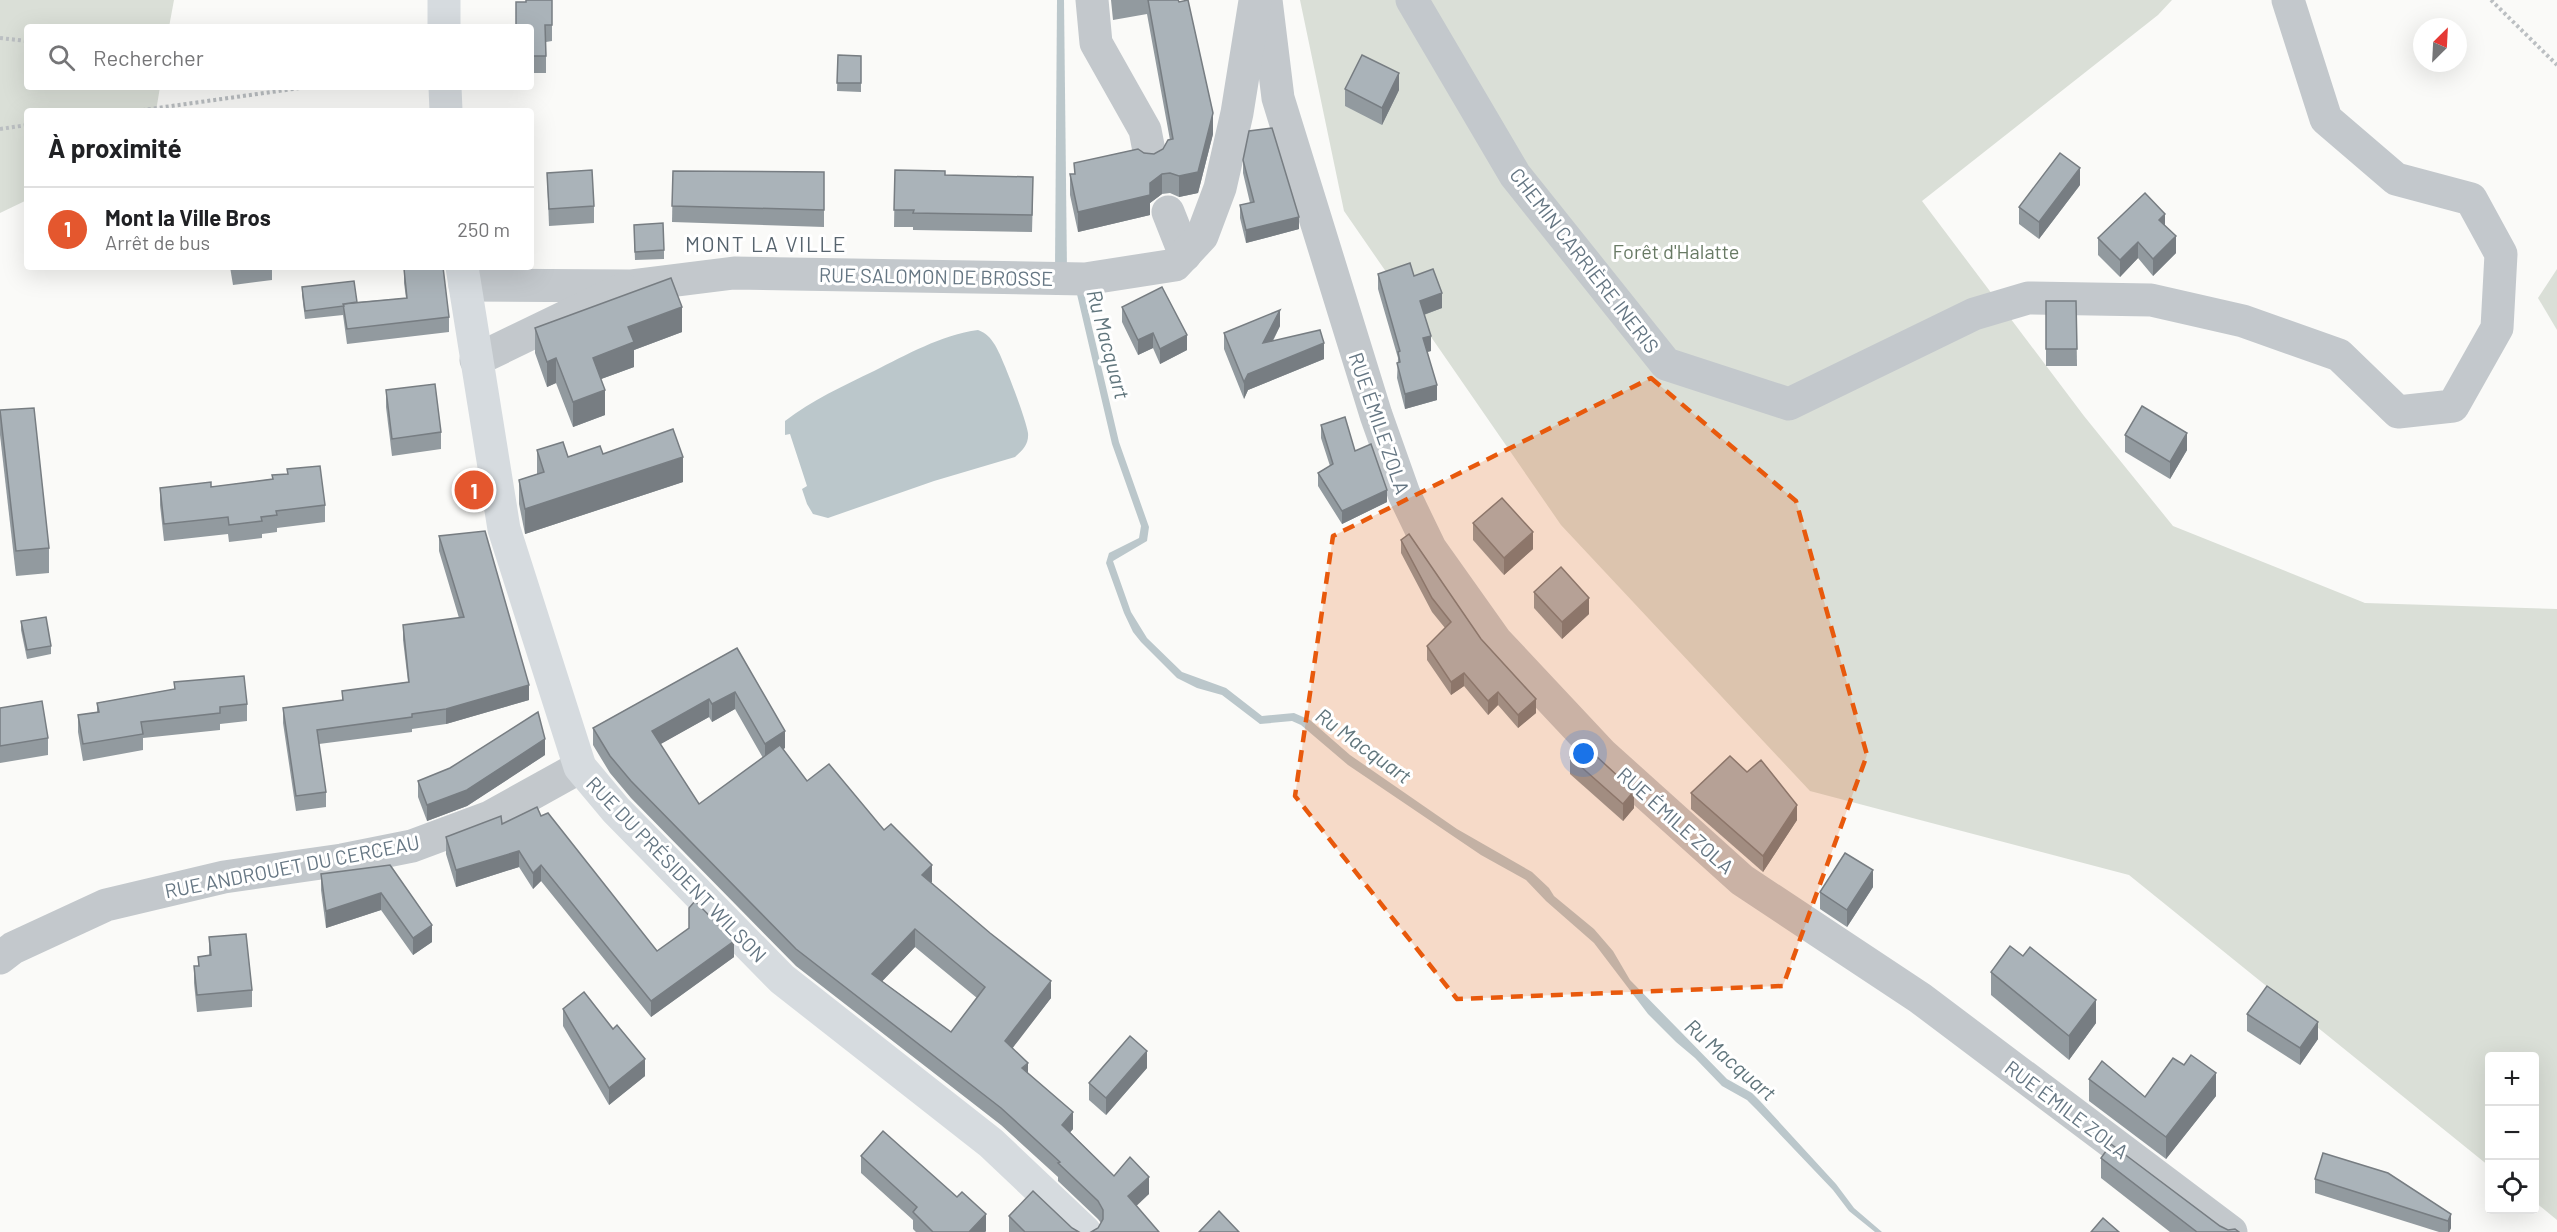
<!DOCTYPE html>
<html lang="fr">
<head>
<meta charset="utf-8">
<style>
  :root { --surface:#fff; --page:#f2f2f2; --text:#202124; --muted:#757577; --line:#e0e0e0; --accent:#e4572e }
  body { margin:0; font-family:Barlow,sans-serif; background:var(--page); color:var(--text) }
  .controls { position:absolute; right:18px; bottom:18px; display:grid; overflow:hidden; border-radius:6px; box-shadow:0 6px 24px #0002 }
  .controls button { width:54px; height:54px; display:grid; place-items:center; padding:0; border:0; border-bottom:2px solid var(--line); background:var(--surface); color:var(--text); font:30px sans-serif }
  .compass { position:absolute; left:2413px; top:18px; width:54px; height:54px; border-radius:50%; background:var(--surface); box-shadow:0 6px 24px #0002; rotate:24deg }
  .you { position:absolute; left:1584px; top:754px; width:21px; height:21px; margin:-15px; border:4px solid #fff; border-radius:50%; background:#1a73e8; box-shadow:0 0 0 9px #1a73e833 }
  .badge { display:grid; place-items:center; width:39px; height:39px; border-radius:50%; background:var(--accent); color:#fff; font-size:20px; font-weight:700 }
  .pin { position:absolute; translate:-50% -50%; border:3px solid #fff; box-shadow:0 2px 6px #0006 }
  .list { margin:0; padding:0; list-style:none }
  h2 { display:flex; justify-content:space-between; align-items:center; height:78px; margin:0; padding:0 24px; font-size:26px }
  h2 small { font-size:20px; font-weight:400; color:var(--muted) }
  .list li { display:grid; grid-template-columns:39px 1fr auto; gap:18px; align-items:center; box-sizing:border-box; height:84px; padding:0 24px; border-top:2px solid var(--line) }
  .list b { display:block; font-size:22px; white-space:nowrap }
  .list p { margin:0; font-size:20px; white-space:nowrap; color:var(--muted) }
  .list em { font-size:20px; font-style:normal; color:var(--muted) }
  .icon { flex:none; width:33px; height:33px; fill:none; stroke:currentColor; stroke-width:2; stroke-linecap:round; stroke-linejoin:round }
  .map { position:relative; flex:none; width:2557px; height:1232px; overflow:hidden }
  .search { position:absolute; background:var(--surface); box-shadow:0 6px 24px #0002; left:24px; top:24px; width:510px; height:66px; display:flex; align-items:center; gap:15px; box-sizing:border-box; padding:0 21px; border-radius:6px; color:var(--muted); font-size:22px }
  .panel { position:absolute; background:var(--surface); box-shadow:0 6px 24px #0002; left:24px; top:108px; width:510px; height:162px; border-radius:6px }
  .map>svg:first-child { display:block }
  .green { fill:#dadfd7 }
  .water { fill:#bbc7cb }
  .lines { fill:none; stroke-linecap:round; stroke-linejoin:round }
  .path { stroke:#bbbfc2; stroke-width:4; stroke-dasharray:3 3; stroke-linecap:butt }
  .street { stroke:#c3c8cc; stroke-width:33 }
  .secondary { stroke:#d6dbdf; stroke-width:33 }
  .wall { fill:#929a9f; fill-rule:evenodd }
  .shaded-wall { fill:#777d82 }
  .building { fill:#aab3b9; stroke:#777d82; stroke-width:1.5; fill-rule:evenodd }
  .marked { fill:#e8590c; fill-opacity:0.2; stroke:#e8590c; stroke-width:4.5; stroke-dasharray:12 8; stroke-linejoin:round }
  .labels { text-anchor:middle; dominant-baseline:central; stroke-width:6; stroke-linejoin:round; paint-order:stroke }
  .park-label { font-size:20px; fill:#687a64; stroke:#fff }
  .street-label { font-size:20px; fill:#657683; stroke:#fff }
  .neighbourhood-label { font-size:21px; letter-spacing:1.5px; fill:#57646e; stroke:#fff }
  .water-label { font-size:21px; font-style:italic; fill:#60757c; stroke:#fff }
</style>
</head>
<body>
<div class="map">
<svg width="2557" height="1232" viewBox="0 0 2557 1232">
  <rect width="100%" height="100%" fill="#fafaf8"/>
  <g class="green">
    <path d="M0,0H174L169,27H27V87H160L156,111H27V200L0,213Z"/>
    <path d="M1300,0H2172L2158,15L1922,201L2084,416L2173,526L2365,603L2557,609V1220L2535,1202L2534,1056H2490L2489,1166L2129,875L1810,791L1561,525L1344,211Z"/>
    <path d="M2557,269V330L2538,298Z"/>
  </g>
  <g class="water">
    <path d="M1057,0H1064L1067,271L1055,267Z"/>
    <path d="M1083,289L1119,442L1149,527L1147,541L1113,561L1131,612L1147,638L1182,672L1226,688L1262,716L1294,713L1310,720L1350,755L1457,829L1532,872L1549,888L1554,896L1594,929L1613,951L1630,980L1727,1079L1752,1093L1760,1101L1836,1184L1854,1208L1882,1232H1875L1849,1211L1833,1190L1756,1109L1747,1100L1722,1086L1695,1058L1676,1042L1648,1014L1594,943L1546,901L1526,880L1481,855L1348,765L1301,725L1292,721L1260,724L1222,695L1197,688L1177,678L1141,642L1133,632L1124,613L1106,563L1109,553L1139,538L1141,526L1112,444L1076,290Z"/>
    <path d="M978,330C986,333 990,337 995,345C1003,358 1026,419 1028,433C1029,444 1023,450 1015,457L934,481L828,518L813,514L807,504L802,489L807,486L790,434L785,435V421C812,400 843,386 874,371C906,355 941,335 978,330Z"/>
  </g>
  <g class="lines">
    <g class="path">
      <path d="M2491,0L2557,65"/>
      <path d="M0,38L27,41"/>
      <path d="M136,111L307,87"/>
      <path d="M0,129L27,125"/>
    </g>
    <g class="street">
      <path d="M1092,0L1096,43L1145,130L1150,156"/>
      <path d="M1266,0L1278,98L1376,415L1404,494L1430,548L1496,641L1602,754L1742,880L1920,998L2231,1232"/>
      <path d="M1412,0L1515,175L1666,364L1789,404L1974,314L2028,298L2151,300L2243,321L2339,355L2398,412L2453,406L2497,328L2501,254L2471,199L2396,179L2326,119L2288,0"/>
      <path d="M1168,212L1185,255"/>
      <path d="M465,285L630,286L734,273L1085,279L1175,265L1202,236L1220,188L1237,113L1255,1"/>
      <path d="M476,360L623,289"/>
      <path d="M0,958L13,948L106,905L224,877L342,860L412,846L490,817L580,767"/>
    </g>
    <g class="secondary">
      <path d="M444,0V27"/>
      <path d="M445,87L446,111"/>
      <path d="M462,267L504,529L580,767L616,810L782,979L991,1143L1085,1232"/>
    </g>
  </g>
  <g class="wall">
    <path d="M552,0V41L546,42V73H531V27L526,2Z"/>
    <path d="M1111,0H1178L1213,134L1198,193L1179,197L1170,193L1162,194L1150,203V215L1078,232L1070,195V174H1074L1144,153L1154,154L1163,149L1170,140L1147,14L1113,20Z"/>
    <path d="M838,55L861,56V92L837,91Z"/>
    <path d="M1345,89L1399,90L1382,125L1345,106Z"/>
    <path d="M1243,160L1299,229L1246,243L1240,218V205L1250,203L1243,173Z"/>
    <path d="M895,170L945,175L1033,194L1032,232L913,230V227H894Z"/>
    <path d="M673,171L824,172V227L672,222Z"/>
    <path d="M547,173L594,206V223L549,226Z"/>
    <path d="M2080,185L2039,239L2019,224V207Z"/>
    <path d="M2165,226L2176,253L2153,276L2138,258L2120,277L2098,255V238Z"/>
    <path d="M634,233L664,250V259L635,260Z"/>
    <path d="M230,267H272V280L233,285Z"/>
    <path d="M404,269L449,317V332L347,344L343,315L305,319L302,295V287L357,302L406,298L404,283Z"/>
    <path d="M1378,274L1414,276L1442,308L1424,315L1431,351L1427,352L1437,400L1405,409L1397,378L1398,358L1378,289Z"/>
    <path d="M2046,301H2076L2077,366H2046Z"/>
    <path d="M1122,307L1187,350L1160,364L1153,348L1138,355L1122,322Z"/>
    <path d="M1280,326L1273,341L1324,359L1248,390L1244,399L1224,349V333Z"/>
    <path d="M535,328L682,332L634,350V367L601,379L605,415L573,427L556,383L547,387L535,353Z"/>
    <path d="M386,390L441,432V449L392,456L386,407Z"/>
    <path d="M0,410L49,548V573L16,576L0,435Z"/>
    <path d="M1321,425L1355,451L1387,502L1342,524L1318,486V473L1330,466L1321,438Z"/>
    <path d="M2125,435L2187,450L2170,479L2125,452Z"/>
    <path d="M537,450L568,457L603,454L683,482L525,534L519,504V480L537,474Z"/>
    <path d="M272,475L325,505V522L277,528V532L262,534V538L229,542L228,534L164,541L160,505V488L211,487L272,479Z"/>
    <path d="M1473,523L1533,549L1504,575L1473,540Z"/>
    <path d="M439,536L529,700L446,724L412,729V732L319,744L326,792V807L296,811L283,723V708L342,700V691L408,682L403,640V625L459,618L439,551Z"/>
    <path d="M1401,540L1481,639L1536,713L1518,728L1498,705L1488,715L1464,686L1451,695L1427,660V646L1445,628L1432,612L1401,553Z"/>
    <path d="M1534,592L1589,614L1562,639L1534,608Z"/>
    <path d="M21,621L51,646V654L27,659L21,630Z"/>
    <path d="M737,648L785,748L783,749L807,781L884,830L931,883L1051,998L1012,1048L1028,1073L1073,1129L1070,1132L1114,1176L1149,1194L1098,1228L1101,1223L1098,1219L1058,1181V1177L1001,1125L796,966L631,798L610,773L593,745V728ZM735,709L763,758L699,804L660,744L709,717L712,722ZM915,947L977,998L951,1032L882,981Z"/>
    <path d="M174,682L247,704V721L220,724V730L143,738V750L83,761L78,732V715L97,712V703L174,689Z"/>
    <path d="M0,708L48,738V755L0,763Z"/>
    <path d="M545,755L467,806L427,821L418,797V781Z"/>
    <path d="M1570,757L1634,808L1623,821L1570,774Z"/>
    <path d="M1691,793L1797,820L1763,872L1691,809Z"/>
    <path d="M541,816L657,951L734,957L651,1017L541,881L533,889L519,867L456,887L446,854V837Z"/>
    <path d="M390,865L432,942L413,955L381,910L326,928L321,890V874Z"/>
    <path d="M1873,887L1847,927L1820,909V892Z"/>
    <path d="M209,937L252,990V1007L197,1012L194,983V966H198V957L209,955Z"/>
    <path d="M2023,956L2096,1023L2069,1060L1991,995V972Z"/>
    <path d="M563,1009L645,1076L609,1105L563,1026Z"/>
    <path d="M2247,1014L2318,1039L2300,1065L2247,1031Z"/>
    <path d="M1147,1068L1106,1115L1089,1100V1083Z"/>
    <path d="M2089,1079L2145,1097L2216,1096L2166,1159L2089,1101Z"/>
    <path d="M861,1156L986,1231L985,1232H916L913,1229V1220L861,1173Z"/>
    <path d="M2101,1158L2220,1226L2228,1230L2239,1232H2170L2101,1178Z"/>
    <path d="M2315,1179L2451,1214V1228L2449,1232H2439L2315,1193Z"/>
    <path d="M1009,1216L1072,1228L1079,1232H1009Z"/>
  </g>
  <g class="shaded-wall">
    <path d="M1399,73V90L1382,125V108Z"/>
    <path d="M1213,113V134L1198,193L1179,197V176Z"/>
    <path d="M2080,168V185L2039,239V222Z"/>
    <path d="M1162,174V194L1150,203V215L1078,232V212Z"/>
    <path d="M2165,214V231L2159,220Z"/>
    <path d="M1299,217V229L1246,243V230Z"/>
    <path d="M2176,236V253L2153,276V259Z"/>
    <path d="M2138,242V258L2120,277V260Z"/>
    <path d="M1442,293V308L1420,316V301Z"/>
    <path d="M682,307V332L634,350V367L593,382V358L628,327Z"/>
    <path d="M1280,310V326L1263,359V343Z"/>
    <path d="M1153,333V348L1138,355V340Z"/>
    <path d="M1187,335V350L1160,364V349Z"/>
    <path d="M1431,336V351L1423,353V338Z"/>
    <path d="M1324,343V359L1248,390L1244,399V382L1248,374Z"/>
    <path d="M556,358V383L547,387V362Z"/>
    <path d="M1437,385V400L1405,409V394Z"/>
    <path d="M605,390V415L573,427V402Z"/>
    <path d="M2187,433V450L2170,479V462Z"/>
    <path d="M683,457V482L525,534V509Z"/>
    <path d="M1387,490V502L1342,524V511Z"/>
    <path d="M1533,532V549L1504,575V558Z"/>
    <path d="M1589,598V614L1562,639V622Z"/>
    <path d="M1464,673V686L1451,695V682Z"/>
    <path d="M529,685V700L446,724V709Z"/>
    <path d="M735,692V709L712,722V704Z"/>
    <path d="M1498,692V705L1488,715V701Z"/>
    <path d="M709,699V717L652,749V731Z"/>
    <path d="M1536,699V713L1518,728V715Z"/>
    <path d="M785,731V748L765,761V744Z"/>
    <path d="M545,739V755L467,806L427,821V805Z"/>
    <path d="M1634,791V808L1623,821V804Z"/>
    <path d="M1797,805V820L1763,872V856Z"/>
    <path d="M519,851V867L456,887V870Z"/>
    <path d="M541,865V881L533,889V873Z"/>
    <path d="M932,865V882L922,892V875Z"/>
    <path d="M1873,870V887L1847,927V910Z"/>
    <path d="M381,893V910L326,928V911Z"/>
    <path d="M432,925V942L413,955V938Z"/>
    <path d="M915,929V947L872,992V974Z"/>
    <path d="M734,941V957L651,1017V1001Z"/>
    <path d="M1051,981V998L1005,1058V1041Z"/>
    <path d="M2096,1000V1023L2069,1060V1036Z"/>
    <path d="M2318,1022V1039L2300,1065V1048Z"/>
    <path d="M1147,1051V1068L1106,1115V1098Z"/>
    <path d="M645,1059V1076L609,1105V1088Z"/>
    <path d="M1028,1063V1080L1022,1068Z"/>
    <path d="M2216,1073V1096L2166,1159V1137Z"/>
    <path d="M1073,1112V1129L1062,1142V1125Z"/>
    <path d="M1149,1177V1194L1128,1214V1196Z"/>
    <path d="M986,1214V1231L985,1232H969Z"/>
    <path d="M2451,1214V1228L2449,1232H2448V1221Z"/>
  </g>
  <g class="building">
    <path d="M526,0H552V25H545L546,56H531V27H516V2H526Z"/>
    <path d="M1148,0H1178L1179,2L1188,0L1213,113L1198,172L1179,176L1170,173L1162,174L1150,183V195L1078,212L1070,174H1075L1074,163L1138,149L1144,153L1154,154L1163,149L1168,140L1173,139Z"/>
    <path d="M838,55L861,56V83H837Z"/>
    <path d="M1362,55L1399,73L1382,108L1345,89Z"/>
    <path d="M1272,128L1299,217L1246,230L1240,205L1254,202L1243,160L1249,131Z"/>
    <path d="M2060,153L2080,168L2039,222L2019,207Z"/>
    <path d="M592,170L594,206L549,209L547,173Z"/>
    <path d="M895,170L945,171V175L1033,177L1032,215L913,213L914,210H894Z"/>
    <path d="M673,171L824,172V210L672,206Z"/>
    <path d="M2145,193L2165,214L2159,220L2176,236L2153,259L2138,242L2120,260L2098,238Z"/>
    <path d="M663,223L664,250L635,252L634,225Z"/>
    <path d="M1410,263L1414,276L1433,269L1442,293L1420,301L1431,336L1423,338L1437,385L1405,394L1397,363L1400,362L1398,352L1400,351L1378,274Z"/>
    <path d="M417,267H443L449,317L347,329L343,304L407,298L404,269Z"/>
    <path d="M671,278L682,307L628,327L634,342L593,358L605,390L573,402L556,358L547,362L535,328Z"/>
    <path d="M354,281L357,302L343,304L344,306L305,311L302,287Z"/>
    <path d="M1162,287L1187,335L1160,349L1153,333L1138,340L1122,307Z"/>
    <path d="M2046,301H2076L2077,349H2046Z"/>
    <path d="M1280,310L1263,343L1320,330L1324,343L1248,374L1244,382L1224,333Z"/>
    <path d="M435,384L441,432L392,439L386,390Z"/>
    <path d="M2142,406L2187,433L2170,462L2125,435Z"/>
    <path d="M34,408L49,548L16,551L0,410Z"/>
    <path d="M1345,417L1355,451L1371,444L1387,490L1342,511L1318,473L1333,464L1321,425Z"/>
    <path d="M673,429L683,457L525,509L519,480L544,472L537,450L563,442L568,457L600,446L603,454Z"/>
    <path d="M320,466L325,505L276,511L277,515L261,517L262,521L229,525L228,517L164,524L160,488L211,482V487L273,479L272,475L288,474L287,469Z"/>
    <path d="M1502,498L1533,532L1504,558L1473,523Z"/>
    <path d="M485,531L529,685L446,709L412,714V717L317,730L326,792L296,796L283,708L343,700L342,691L409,682L403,625L464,617L439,536Z"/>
    <path d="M1409,534L1481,639L1536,699L1518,715L1498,692L1488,701L1464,673L1451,682L1427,646L1451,622L1432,598L1401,540Z"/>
    <path d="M1561,567L1589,598L1562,622L1534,592Z"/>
    <path d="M46,617L51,646L27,650L21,621Z"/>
    <path d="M737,648L785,731L765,744L735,692L712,704L709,699L652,731L699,804L780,745L807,781L829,764L884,830L891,824L932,865L922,875L990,933L1051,981L1005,1041L1028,1063L1022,1068L1073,1112L1062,1125L1114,1176L1130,1157L1149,1177L1128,1196L1159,1232H1091L1098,1228L1103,1219V1210L1098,1201L1058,1163L1060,1162L1001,1108L796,949L631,781L610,756L593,728ZM915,929L985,987L951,1032L872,974Z"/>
    <path d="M244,676L247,704L220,707V713L141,722L143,734L83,744L78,715L99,712L97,703L175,689L174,682Z"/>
    <path d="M42,701L48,738L0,746V708Z"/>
    <path d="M538,712L545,739L467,790L427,805L418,781L450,768Z"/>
    <path d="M1582,743L1634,791L1623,804L1570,757Z"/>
    <path d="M1730,756L1747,772L1761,760L1797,805L1763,856L1691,793Z"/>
    <path d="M537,807L541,816L548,813L657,951L689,928V908L695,901L734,941L651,1001L541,865L533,873L519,851L456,870L446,837L501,816L502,824Z"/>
    <path d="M1845,853L1873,870L1847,910L1820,892Z"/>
    <path d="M390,865L432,925L413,938L381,893L326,911L321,874Z"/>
    <path d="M246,934L252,990L197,995L194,966H199L198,957L211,955L209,937Z"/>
    <path d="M2010,946L2023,956L2030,947L2096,1000L2069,1036L1991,972Z"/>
    <path d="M2267,986L2318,1022L2300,1048L2247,1014Z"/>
    <path d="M584,992L613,1029L617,1025L645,1059L609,1088L563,1009Z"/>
    <path d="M1130,1036L1147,1051L1106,1098L1089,1083Z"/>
    <path d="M2191,1055L2216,1073L2166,1137L2089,1079L2102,1061L2145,1097L2173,1058L2184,1065Z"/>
    <path d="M883,1131L957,1197L962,1192L986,1214L969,1232H933L913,1212L917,1207L861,1156Z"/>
    <path d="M2111,1144L2220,1226L2228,1230L2235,1229L2239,1232H2197L2101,1158Z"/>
    <path d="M2323,1153L2388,1173L2451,1214L2448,1221L2315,1179Z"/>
    <path d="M1033,1191L1072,1228L1079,1232H1025L1009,1216Z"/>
    <path d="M1219,1211L1239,1232H1199Z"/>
    <path d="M2103,1218L2119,1232H2091Z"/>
  </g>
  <path class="marked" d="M1651,378L1796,501L1867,755L1783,986L1457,999L1295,796L1333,536Z"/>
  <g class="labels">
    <g class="park-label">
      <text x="1676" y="251">Forêt d'Halatte</text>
    </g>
    <g class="street-label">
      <text transform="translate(1585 260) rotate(52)">CHEMIN CARRIÈRE INERIS</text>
      <text transform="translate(936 276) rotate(1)">RUE SALOMON DE BROSSE</text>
      <text transform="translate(1380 423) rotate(71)">RUE ÉMILE ZOLA</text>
      <text transform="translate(1676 820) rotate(42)">RUE ÉMILE ZOLA</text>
      <text transform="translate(292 866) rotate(-11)">RUE ANDROUET DU CERCEAU</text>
      <text transform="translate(677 869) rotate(46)">RUE DU PRÉSIDENT WILSON</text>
      <text transform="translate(2067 1109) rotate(37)">RUE ÉMILE ZOLA</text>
    </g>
    <g class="neighbourhood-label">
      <text x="766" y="243">MONT LA VILLE</text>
    </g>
    <g class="water-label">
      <text transform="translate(1109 344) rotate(75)">Ru Macquart</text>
      <text transform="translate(1364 745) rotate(36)">Ru Macquart</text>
      <text transform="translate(1731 1059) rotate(41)">Ru Macquart</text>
    </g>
  </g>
</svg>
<div class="controls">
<button>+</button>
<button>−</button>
<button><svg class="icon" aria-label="locate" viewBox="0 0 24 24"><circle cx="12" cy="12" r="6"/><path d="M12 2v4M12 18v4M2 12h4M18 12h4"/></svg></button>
</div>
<svg class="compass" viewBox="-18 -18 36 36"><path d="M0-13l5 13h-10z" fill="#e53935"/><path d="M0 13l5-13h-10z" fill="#757577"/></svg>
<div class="you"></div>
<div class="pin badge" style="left:474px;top:490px">1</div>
<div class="search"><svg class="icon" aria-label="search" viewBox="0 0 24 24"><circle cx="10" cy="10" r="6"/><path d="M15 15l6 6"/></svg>Rechercher</div>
<section class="panel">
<h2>À proximité<small></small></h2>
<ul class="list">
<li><span class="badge">1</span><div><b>Mont la Ville Bros</b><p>Arrêt de bus</p></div><em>250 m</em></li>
</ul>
</section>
</div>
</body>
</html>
